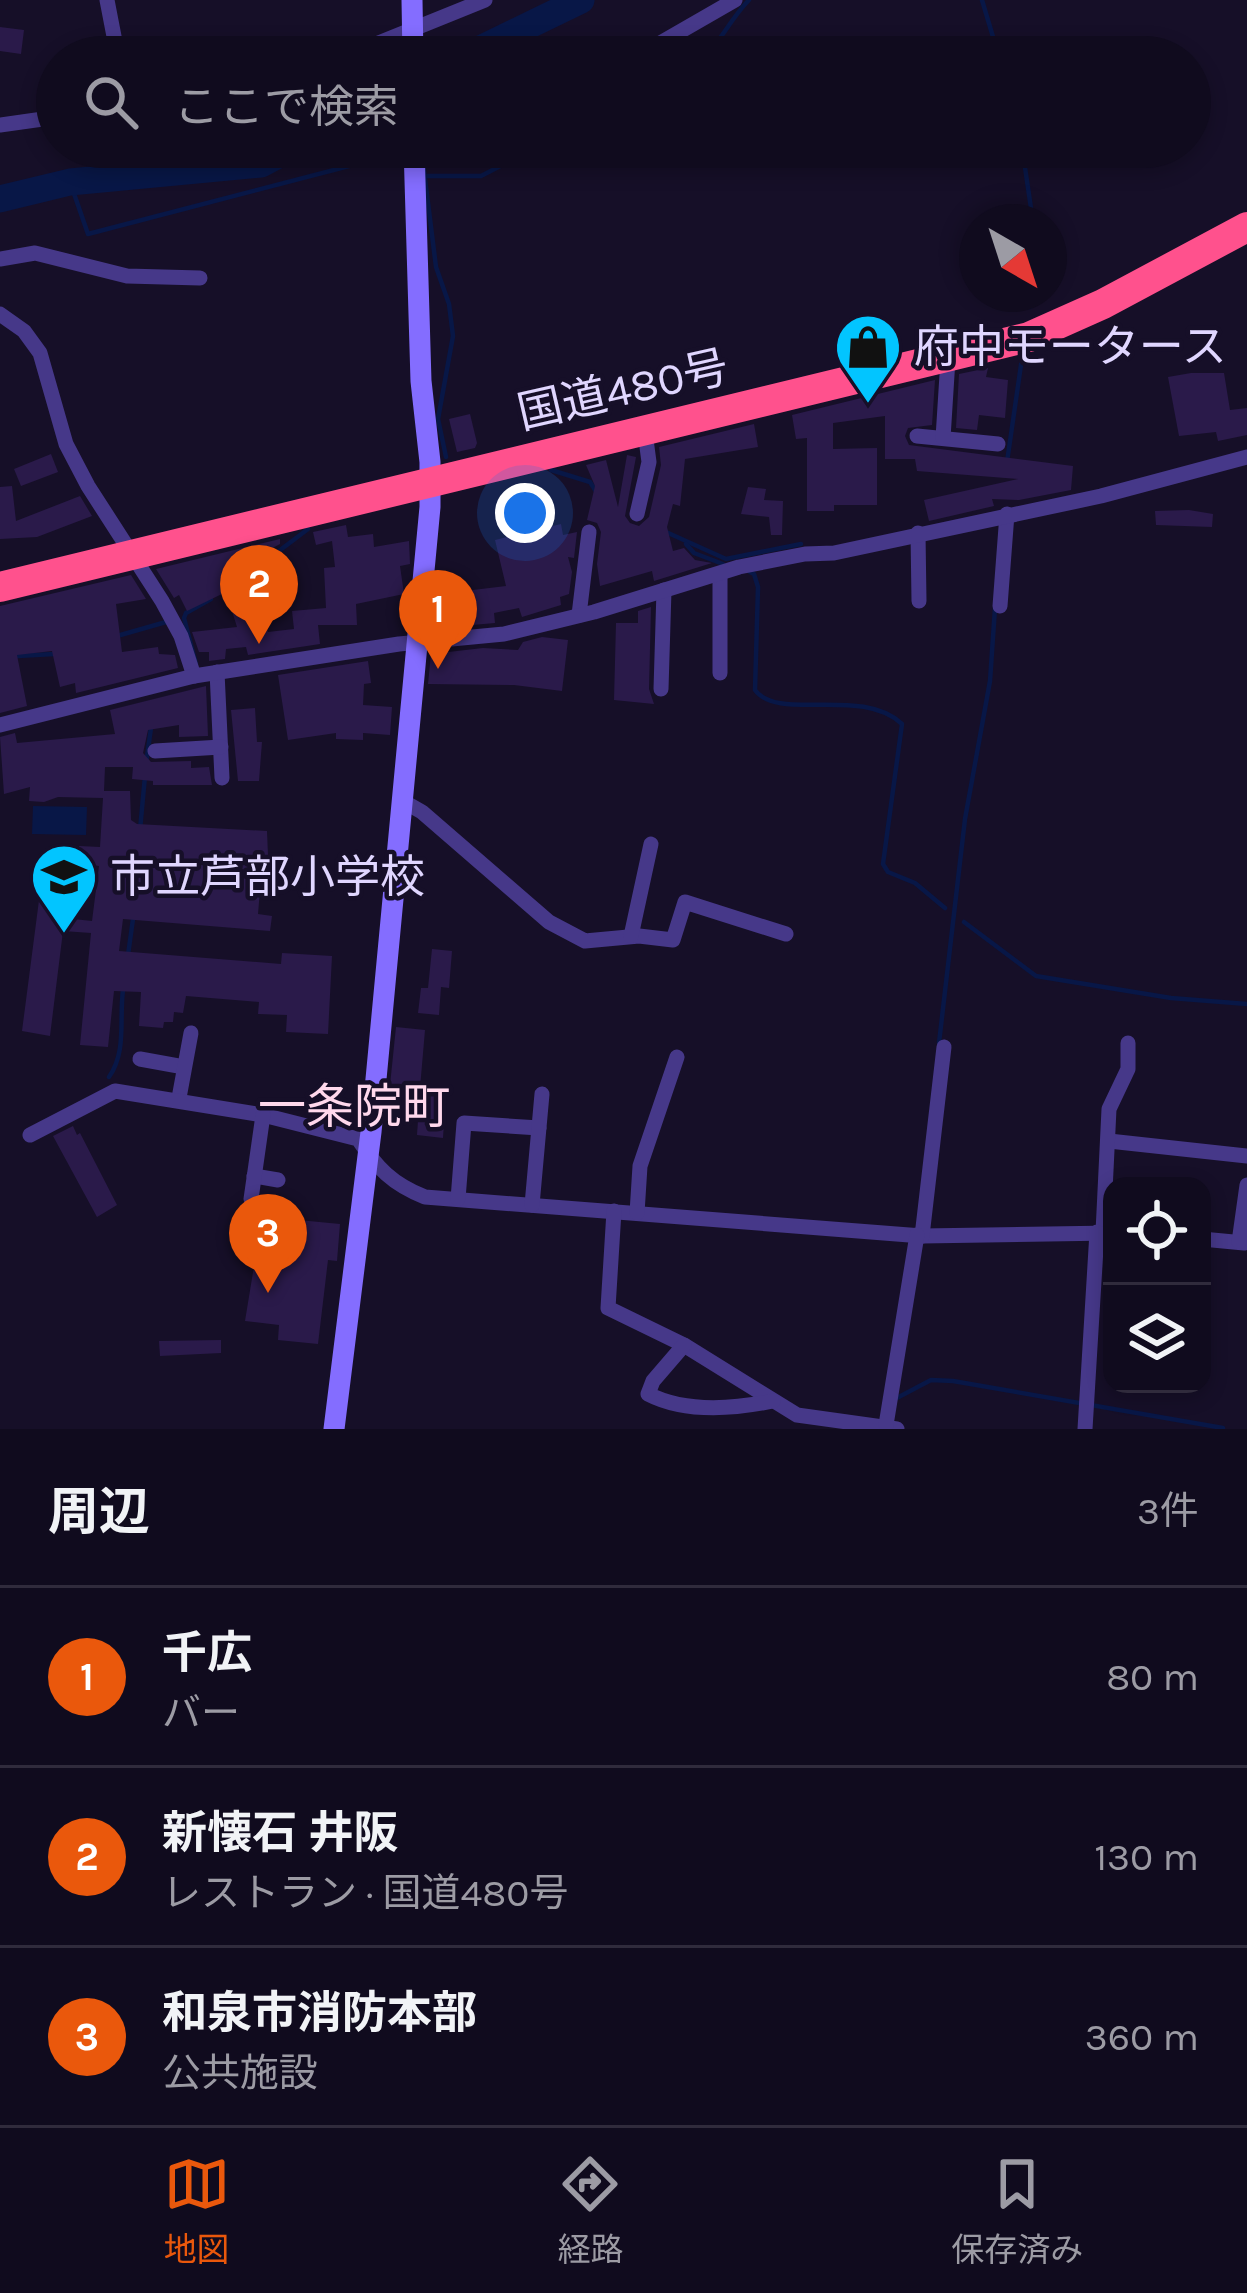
<!DOCTYPE html>
<html lang="ja">
<head>
<meta charset="utf-8">
<style>
  :root { --surface:#100b1e; --page:#191427; --text:#f1f3f6; --muted:#9c9ba4; --line:#302b3c; --accent:#ea580c }
  body { margin:0; font-family:Karla,"Noto Sans JP",sans-serif; background:var(--page); color:var(--text) }
  .controls { position:absolute; right:36px; bottom:36px; display:grid; overflow:hidden; border-radius:24px; box-shadow:0 6px 18px #0003 }
  .controls button { width:108px; height:108px; display:grid; place-items:center; padding:0; border:0; border-bottom:3px solid var(--line); background:var(--surface); color:var(--text); font:60px sans-serif }
  .compass { position:absolute; left:959px; top:204px; width:108px; height:108px; border-radius:50%; background:var(--surface); box-shadow:0 6px 18px #0003; rotate:141deg }
  .you { position:absolute; left:525px; top:513px; width:42px; height:42px; margin:-30px; border:9px solid #fff; border-radius:50%; background:#1a73e8; box-shadow:0 0 0 18px #1a73e833 }
  .badge { display:grid; place-items:center; width:78px; height:78px; border-radius:50%; background:var(--accent); color:#fff; font-size:39px; font-weight:700 }
  .pin { position:absolute; translate:-50% -99px; filter:drop-shadow(0 3px 6px #0008) }
  .pin::after { content:''; position:absolute; top:63px; width:42px; height:36px; background:inherit; clip-path:polygon(0 0,100% 0,50% 100%) }
  .list { margin:0; padding:0; list-style:none }
  h2 { display:flex; justify-content:space-between; align-items:center; height:156px; margin:0; padding:0 48px; font-size:51px }
  h2 small { font-size:39px; font-weight:400; color:var(--muted) }
  .list li { display:grid; grid-template-columns:78px 1fr auto; gap:36px; align-items:center; box-sizing:border-box; height:180px; padding:0 48px; border-top:3px solid var(--line) }
  .list b { display:block; font-size:45px; white-space:nowrap }
  .list p { margin:0; font-size:39px; white-space:nowrap; color:var(--muted) }
  .list em { font-size:39px; font-style:normal; color:var(--muted) }
  .icon { flex:none; width:66px; height:66px; fill:none; stroke:currentColor; stroke-width:2; stroke-linecap:round; stroke-linejoin:round }
  .map { position:relative; flex:none; width:1247px; height:1429px; overflow:hidden }
  .search { position:absolute; background:var(--surface); box-shadow:0 6px 18px #0003; left:36px; right:36px; top:36px; height:132px; display:flex; align-items:center; gap:30px; box-sizing:border-box; padding:0 42px; border-radius:66px; color:var(--muted); font-size:45px }
  .sheet { height:696px; background:var(--surface) }
  nav { display:flex; justify-content:space-around; align-items:center; box-sizing:border-box; height:168px; border-top:3px solid var(--line); background:var(--surface); font-size:33px; color:var(--muted) }
  nav a { display:grid; justify-items:center; gap:6px }
  nav .on { color:var(--accent) }
  .map>svg:first-child { display:block }
  .water { fill:#081747 }
  .lines { fill:none; stroke-linecap:round; stroke-linejoin:round }
  .stream { stroke:#081747; stroke-width:4.5 }
  .river { stroke:#081747; stroke-width:27 }
  .building { fill:#2a1a4a }
  .street { stroke:#463889; stroke-width:15 }
  .secondary { stroke:#846dff; stroke-width:21 }
  .highway { stroke:#ff518d; stroke-width:30 }
  .labels { text-anchor:middle; dominant-baseline:central; stroke-width:9; stroke-linejoin:round; paint-order:stroke }
  .poi-label { font-size:45px; fill:#e0d6ff; stroke:#160f28; text-anchor:start }
  .street-label { font-size:45px; fill:#e0d6ff; stroke:#160f28 }
  .neighbourhood-label { font-size:48px; fill:#ffd8ec; stroke:#160f28 }
</style>
</head>
<body>
<div class="map">
<svg width="1247" height="1429" viewBox="0 0 1247 1429">
  <rect width="100%" height="100%" fill="#160f28"/>
  <path class="water" d="M33,806L87,807L86,835L32,834Z"/>
  <g class="lines">
    <g class="stream">
      <path d="M982,0L999,57"/>
      <path d="M704,57C720,43 731,18 749,0"/>
      <path d="M1022,147L1033,222"/>
      <path d="M423,163L436,267L449,304L453,336L438,419L446,457"/>
      <path d="M427,176H481L537,147"/>
      <path d="M70,182L88,234L403,152"/>
      <path d="M1030,307L1032,294"/>
      <path d="M1007,462L1023,351"/>
      <path d="M551,470L590,482L597,493"/>
      <path d="M666,532L726,559L801,544"/>
      <path d="M686,544L694,553L723,564"/>
      <path d="M750,572L754,574L758,587L755,690C778,722 862,686 902,724L883,864L888,872L915,883L945,908"/>
      <path d="M246,576L308,529"/>
      <path d="M117,636L166,622"/>
      <path d="M0,657L54,654"/>
      <path d="M196,664L184,618L186,613L211,599"/>
      <path d="M146,764L151,728"/>
      <path d="M140,830L145,776"/>
      <path d="M964,922L1036,976L1171,998L1247,1004"/>
      <path d="M128,955L133,919"/>
      <path d="M939,1043L965,819L990,681L995,608"/>
      <path d="M109,1077C127,1051 119,1020 123,990"/>
      <path d="M893,1400L931,1380L953,1381L1223,1428"/>
    </g>
    <g class="river">
      <path d="M464,57L581,0"/>
      <path d="M0,199L70,182L261,164L293,147"/>
    </g>
  </g>
  <g class="building">
    <path d="M0,27L24,30L21,54L0,51Z"/>
    <path d="M988,368L986,377L1008,380L1005,418L979,415L977,430L956,428L959,374Z"/>
    <path d="M1191,373H1224L1230,410L1247,408V435L1218,441L1216,432L1179,436L1168,377Z"/>
    <path d="M935,380L932,425L908,428L905,436L909,445L1073,466L1071,490L1019,500L992,499L994,506L929,521L924,500L1018,479L917,471L915,459H885V416L833,423V449L877,448V505H834V511H807V438L796,439L792,415Z"/>
    <path d="M470,414L477,443L475,448L457,452L449,419Z"/>
    <path d="M754,424L758,447L685,459L680,506L673,504L667,527L673,551L684,548L695,560L712,563L654,581L652,571L600,586L597,564L601,532L597,523L587,520L595,486L586,465L606,460L618,507L627,455L636,457L625,516L630,523L639,526L649,517L661,465L659,447Z"/>
    <path d="M51,454L58,472L21,486L14,469Z"/>
    <path d="M12,486L16,521L80,496L92,516L37,537L0,539V487Z"/>
    <path d="M748,487L766,489L764,500L783,501L782,535H771L769,517L741,514Z"/>
    <path d="M1189,510L1213,514L1212,527L1156,525L1155,511Z"/>
    <path d="M561,524L563,535L577,532L574,558L568,557L572,572L569,594L560,597L561,605L522,617L519,608L494,613L495,623L438,628L437,591L448,589V593L506,586L495,540Z"/>
    <path d="M346,525L348,537L373,534L374,547L409,541L410,564L400,566L404,594L356,604L357,625H318L320,644L248,655L246,647L226,649L225,659L209,661V652H199L192,632L237,627L226,592L187,611L179,595L174,598L156,569L280,539V544L265,552L267,556L248,568L268,632L294,629L292,611L326,608L324,568L335,567L332,541L316,545L313,532Z"/>
    <path d="M131,575L146,599L116,604L122,652L158,647L159,654L175,655L178,668L76,693L75,683L60,687L52,651L17,655L27,706L0,713V606Z"/>
    <path d="M651,607L649,689L654,704L614,700L616,623H638V611Z"/>
    <path d="M542,637L568,640L562,691L514,685L428,684L431,654L483,648L518,650L523,642Z"/>
    <path d="M368,661L371,683L364,684L363,705L392,707L390,735L363,733V740L336,739V733L288,740L278,675Z"/>
    <path d="M206,686L208,736L179,737V725L148,730L143,753L151,762L191,761V768L209,767L212,785H153V781L132,779L133,767H105L104,791H130L131,820L137,824L267,831L268,855H263L258,914L272,916L270,931L123,919L119,951L281,964L282,953L332,956L328,1034L286,1032L287,1015L258,1014L259,1002L186,996L183,1013L174,1012L173,1022H164L163,1028L139,1026L141,992L114,991L108,1047L80,1045L91,933L63,931L50,1036L22,1031L45,854L72,855L64,918L92,921L99,866L79,863V846L100,847L103,798L58,797L44,802L29,801L30,787L4,794L0,737L15,733L17,743L115,734L110,710Z"/>
    <path d="M255,708L257,742H262L259,781H238L231,710Z"/>
    <path d="M432,949L452,951L449,988L441,987L439,1015L418,1013L421,988H428Z"/>
    <path d="M396,1027L425,1030L420,1088L390,1085Z"/>
    <path d="M420,1091L446,1093L443,1138L417,1135Z"/>
    <path d="M73,1126L77,1135L80,1133L117,1205L97,1217L53,1136Z"/>
    <path d="M257,1216L340,1224L337,1261L328,1260L318,1344L278,1340L279,1325L245,1321L257,1248H253Z"/>
    <path d="M221,1340V1353L160,1356L159,1341Z"/>
  </g>
  <g class="lines">
    <g class="street">
      <path d="M107,0L118,57"/>
      <path d="M344,57L485,0"/>
      <path d="M636,57L735,0"/>
      <path d="M0,125L57,117"/>
      <path d="M415,156L437,147"/>
      <path d="M0,259L35,253L127,276L200,278"/>
      <path d="M0,314L24,331L40,353L66,444L88,486L162,601L181,636L194,676"/>
      <path d="M917,436L998,444"/>
      <path d="M943,438L948,359"/>
      <path d="M637,514L649,462L645,432"/>
      <path d="M918,533L919,601"/>
      <path d="M720,575V673"/>
      <path d="M1000,606L1007,514"/>
      <path d="M579,615L589,532"/>
      <path d="M217,672L222,778"/>
      <path d="M661,689L664,590"/>
      <path d="M0,725L194,676L399,644L504,634L594,612L739,567L805,554L834,553L1101,496L1247,457"/>
      <path d="M155,751L221,747"/>
      <path d="M401,800L422,812L549,922L585,941L639,936L673,940L685,902L786,934"/>
      <path d="M631,936L651,844"/>
      <path d="M140,1059L184,1067"/>
      <path d="M179,1098L191,1033"/>
      <path d="M30,1135L115,1091L263,1115L358,1139C377,1168 392,1184 425,1197L922,1236L1112,1233"/>
      <path d="M1109,1141L1247,1156"/>
      <path d="M254,1176L278,1180"/>
      <path d="M251,1199L263,1115"/>
      <path d="M458,1199L464,1123L539,1128"/>
      <path d="M532,1205L542,1094"/>
      <path d="M614,1211L608,1308L684,1345L797,1415L897,1429"/>
      <path d="M637,1213L640,1166L677,1057"/>
      <path d="M1103,1232L1109,1109L1128,1069V1043"/>
      <path d="M922,1236L944,1047"/>
      <path d="M1202,1239L1244,1243"/>
      <path d="M1239,1242L1247,1185"/>
      <path d="M684,1345L653,1381L648,1394C685,1413 734,1409 773,1401"/>
      <path d="M886,1425L917,1235"/>
      <path d="M1085,1429L1097,1232"/>
    </g>
    <g class="secondary">
      <path d="M412,0L413,57"/>
      <path d="M334,1429L371,1132L430,507V462L421,381L414,147"/>
    </g>
    <path class="highway" d="M0,587L1029,337L1103,304L1247,227"/>
  </g>
  <defs>
    <g id="shop-pin" transform="scale(3.45)"><path d="M0 17L-7.5 6A9.5 9.5 0 1 1 7.5 6Z" fill="#02c5ff" stroke="#160f28"/><path d="M-5-2.5h2.3a2.7 3.5 0 0 1 5.4 0H5L5.5 6h-11ZM-1.5-2.5h3a1.5 2.3 0 0 0-3 0Z" fill="#111"/></g>
    <g id="school-pin" transform="scale(3.45)"><path d="M0 17L-7.5 6A9.5 9.5 0 1 1 7.5 6Z" fill="#02c5ff" stroke="#160f28"/><path d="M0-5L7-2L0 1L-7-2ZM-4 1L0 2.5L4 1V4Q0 6-4 4Z" fill="#111"/></g>
  </defs>
  <g fill-rule="evenodd">
    <use href="#shop-pin" x="868" y="347"/>
    <use href="#school-pin" x="64" y="877"/>
  </g>
  <g class="labels">
    <g class="poi-label">
      <text x="914" y="347">府中モータース</text>
      <text x="110" y="877">市立芦部小学校</text>
    </g>
    <g class="street-label">
      <text transform="translate(623 390) rotate(-13)">国道480号</text>
    </g>
    <g class="neighbourhood-label">
      <text x="354" y="1107">一条院町</text>
    </g>
  </g>
</svg>
<div class="controls">
<button><svg class="icon" aria-label="locate" viewBox="0 0 24 24"><circle cx="12" cy="12" r="6"/><path d="M12 2v4M12 18v4M2 12h4M18 12h4"/></svg></button>
<button><svg class="icon" aria-label="layers" viewBox="0 0 24 24"><path d="M12 4l9 5-9 5-9-5zM3 14l9 5 9-5"/></svg></button>
</div>
<svg class="compass" viewBox="-18 -18 36 36"><path d="M0-13l5 13h-10z" fill="#e53935"/><path d="M0 13l5-13h-10z" fill="#9c9ba4"/></svg>
<div class="you"></div>
<div class="pin badge" style="left:438px;top:669px">1</div>
<div class="pin badge" style="left:259px;top:644px">2</div>
<div class="pin badge" style="left:268px;top:1293px">3</div>
<div class="search"><svg class="icon" aria-label="search" viewBox="0 0 24 24"><circle cx="10" cy="10" r="6"/><path d="M15 15l6 6"/></svg>ここで検索</div>
</div>
<section class="sheet">
<h2>周辺<small>3件</small></h2>
<ul class="list">
<li><span class="badge">1</span><div><b>千広</b><p>バー</p></div><em>80 m</em></li>
<li><span class="badge">2</span><div><b>新懐石 井阪</b><p>レストラン · 国道480号</p></div><em>130 m</em></li>
<li><span class="badge">3</span><div><b>和泉市消防本部</b><p>公共施設</p></div><em>360 m</em></li>
</ul>
</section>
<nav>
<a class="on"><svg class="icon" aria-label="map" viewBox="0 0 24 24"><path d="M3 6l6-2 6 2 6-2v14l-6 2-6-2-6 2zM9 4v14M15 6v14"/></svg>地図</a>
<a><svg class="icon" aria-label="directions" viewBox="0 0 24 24"><path d="M12 3l9 9-9 9-9-9zM9 14v-3h6M13 9l2 2-2 2"/></svg>経路</a>
<a><svg class="icon" aria-label="saved" viewBox="0 0 24 24"><path d="M7 4h10v16l-5-4-5 4z"/></svg>保存済み</a>
</nav>
</body>
</html>
